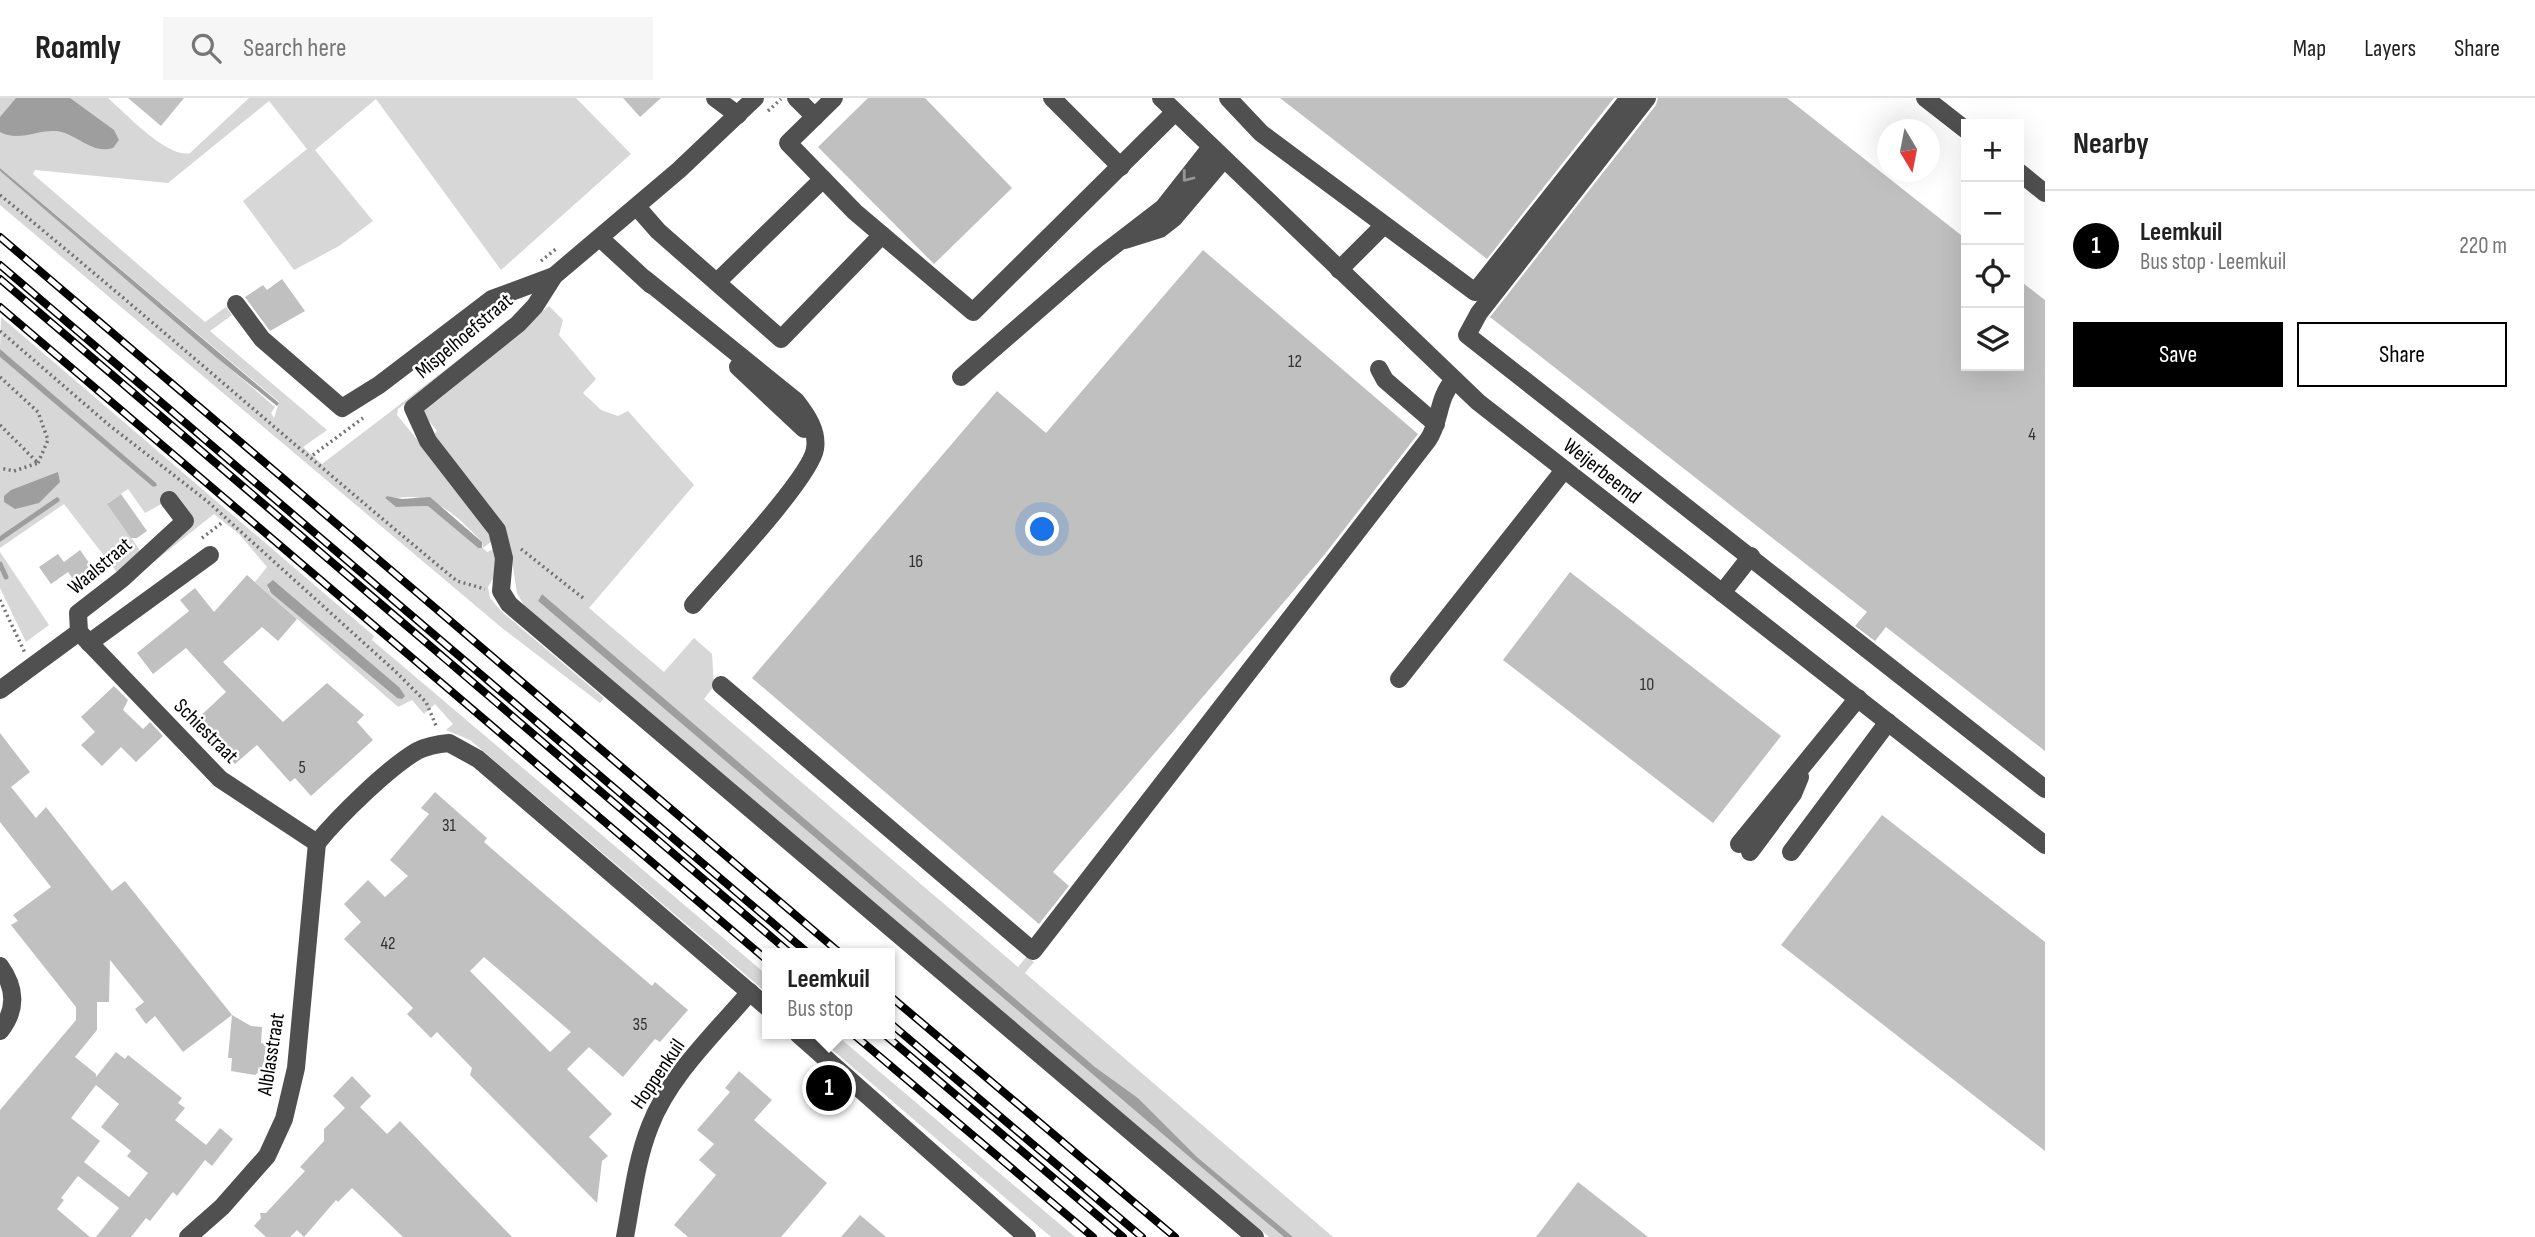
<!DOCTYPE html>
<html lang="en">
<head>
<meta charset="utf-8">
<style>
  :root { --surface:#fff; --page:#f6f6f6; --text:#222; --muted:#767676; --line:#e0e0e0; --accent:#000 }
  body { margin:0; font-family:"Sofia Sans Condensed",sans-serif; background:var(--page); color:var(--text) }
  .controls { position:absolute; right:21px; top:21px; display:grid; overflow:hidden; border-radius:0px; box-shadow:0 7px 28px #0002 }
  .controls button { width:63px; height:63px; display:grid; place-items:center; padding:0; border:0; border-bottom:2px solid var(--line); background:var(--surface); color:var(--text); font:35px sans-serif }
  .compass { position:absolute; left:1877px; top:21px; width:63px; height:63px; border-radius:50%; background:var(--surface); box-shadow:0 7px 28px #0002; rotate:170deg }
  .you { position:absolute; left:1043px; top:432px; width:24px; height:24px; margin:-18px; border:5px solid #fff; border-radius:50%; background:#1a73e8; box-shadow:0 0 0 10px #1a73e833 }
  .badge { display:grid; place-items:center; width:46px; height:46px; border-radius:50%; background:var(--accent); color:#fff; font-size:23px; font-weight:700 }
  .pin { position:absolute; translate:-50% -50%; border:4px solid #fff; box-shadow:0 2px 7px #0006 }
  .popup { position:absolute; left:762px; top:850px; width:133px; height:91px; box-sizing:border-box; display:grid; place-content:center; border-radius:0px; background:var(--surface); filter:drop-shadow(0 2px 5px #0005); font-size:23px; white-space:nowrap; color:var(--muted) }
  .popup b { font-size:26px; color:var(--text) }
  .popup::after { content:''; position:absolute; left:50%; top:100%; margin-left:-14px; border:14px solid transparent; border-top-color:var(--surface) }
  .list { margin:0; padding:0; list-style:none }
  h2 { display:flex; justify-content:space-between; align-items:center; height:91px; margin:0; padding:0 28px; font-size:30px }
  h2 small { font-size:23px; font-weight:400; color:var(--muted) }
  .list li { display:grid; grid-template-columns:46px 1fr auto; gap:21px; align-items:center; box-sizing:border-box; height:112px; padding:0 28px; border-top:2px solid var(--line) }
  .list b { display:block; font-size:26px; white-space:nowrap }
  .list p { margin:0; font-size:23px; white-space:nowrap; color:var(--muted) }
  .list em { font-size:23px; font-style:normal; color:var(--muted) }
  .actions { display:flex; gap:14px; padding:21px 28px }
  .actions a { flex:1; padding:16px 0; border:2px solid var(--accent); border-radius:0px; text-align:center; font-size:24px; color:var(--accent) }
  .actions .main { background:var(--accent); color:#fff }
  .icon { flex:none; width:38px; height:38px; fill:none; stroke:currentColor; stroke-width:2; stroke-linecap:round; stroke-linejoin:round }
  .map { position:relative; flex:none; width:2045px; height:1139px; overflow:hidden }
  header { display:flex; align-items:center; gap:42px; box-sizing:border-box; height:98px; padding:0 35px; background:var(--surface); border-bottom:2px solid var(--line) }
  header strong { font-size:33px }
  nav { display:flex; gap:38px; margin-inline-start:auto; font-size:24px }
  .search { width:490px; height:63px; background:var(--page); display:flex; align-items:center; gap:18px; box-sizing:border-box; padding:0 24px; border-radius:0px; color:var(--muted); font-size:26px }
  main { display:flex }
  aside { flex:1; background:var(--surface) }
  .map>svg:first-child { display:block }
  .green { fill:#d7d7d7; fill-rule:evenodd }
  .water { fill:#9e9e9e }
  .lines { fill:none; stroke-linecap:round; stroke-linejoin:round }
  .stream { stroke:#9e9e9e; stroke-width:5 }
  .building { fill:#c0c0c0; fill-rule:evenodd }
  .path { stroke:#727272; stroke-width:3.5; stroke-dasharray:2 3.5; stroke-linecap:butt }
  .minor { stroke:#505050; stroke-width:18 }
  .rail-casing { stroke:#000; stroke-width:8 }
  .rail { stroke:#fff; stroke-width:5; stroke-dasharray:16; stroke-linecap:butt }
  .oneway { stroke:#969696 }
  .labels { text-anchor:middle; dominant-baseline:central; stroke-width:5; stroke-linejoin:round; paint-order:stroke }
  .number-label { font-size:18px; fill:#303030 }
  .street-label { font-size:21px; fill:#000; stroke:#fff }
</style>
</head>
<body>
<header>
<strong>Roamly</strong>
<div class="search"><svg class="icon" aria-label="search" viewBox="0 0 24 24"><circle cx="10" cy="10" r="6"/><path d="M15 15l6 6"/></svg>Search here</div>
<nav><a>Map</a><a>Layers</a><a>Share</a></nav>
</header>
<main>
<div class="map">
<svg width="2045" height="1139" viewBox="0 0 2045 1139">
  <rect width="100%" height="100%" fill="#fff"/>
  <g class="green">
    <path d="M0,0H108C125,15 168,61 190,55L249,0H576L631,56L501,172L376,1L315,52L373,123L339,148L294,172L243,103L307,51L269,3L168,85L35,72L33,76L205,224L226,209L232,217L210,233L327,332L303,349L322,366L513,220L398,311L397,317L482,421L495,441L483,450L487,454L496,450L494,479L488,489L490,500L502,514L604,600L600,605L502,530L0,107V73L275,309L271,315L274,320L279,304L0,70ZM387,398C399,402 408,397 420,400C445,405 465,426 482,444L483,450H478L428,408L396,409L385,400Z"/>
    <path d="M549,208L563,222L559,237L596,281L583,295L601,312L618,318L628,313L694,387L589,510L664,574L694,540L712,556L714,588L704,601L1018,869L1027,858L1034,864L1025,875L1333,1139H1293L1197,1059L1138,1000L1095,969L542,496L538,503L1284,1139H1269L525,509L517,495L511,456L432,338L437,333L419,310Z"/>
    <path d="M1,219L374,538L372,542L768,878V896L470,642L446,632L453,626L435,606L424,616L412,602L398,609L255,484L267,469L239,436L214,416L126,486L191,423L165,404L145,415L128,391L108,405L143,457L119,477L64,406L0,450V259L153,389L157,388L0,251ZM273,482L399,589L397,600L271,495L268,491Z"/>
    <path d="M0,454L49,527L26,544L0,490Z"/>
    <path d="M814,936H835L1075,1139H1051Z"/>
  </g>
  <g class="water">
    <path d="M16,0H70L114,32L119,42L113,50C91,57 76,34 55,33C36,32 19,44 0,34V19Z"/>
    <path d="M0,70L279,305L277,308L217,260L0,73Z"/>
    <path d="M0,251L156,385L157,388L153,389L0,259Z"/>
    <path d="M58,374L60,384L39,405L15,411L4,404V398L11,392Z"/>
    <path d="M387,398L402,401L430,399L482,444V450H478L428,408L396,409L385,400Z"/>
    <path d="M273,482L399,589L405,598L402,601L397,600L271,495L267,487Z"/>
    <path d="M542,496L1095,969L1138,1000L1197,1059L1293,1139H1284L1240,1102L538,503Z"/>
  </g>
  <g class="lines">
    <g class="stream">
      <path d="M0,441L57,402"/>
      <path d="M0,466L6,479"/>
    </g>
  </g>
  <g class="building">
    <path d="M128,0H184L161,28Z"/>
    <path d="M623,0H661L640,19Z"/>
    <path d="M868,0H925L1012,90L934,166L818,49Z"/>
    <path d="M1280,0H1614L1487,161Z"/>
    <path d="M1658,0H1787L1966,141V268H2019V182L2045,202V653L1886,529L1875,543L1855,528L1867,514L1490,219L1656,7Z"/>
    <path d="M1203,152L1418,336L1325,456L1053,774L1069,788L1039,826L752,580L997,293L1046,335Z"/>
    <path d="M282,181L305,213L270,233L245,199L263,187L267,192Z"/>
    <path d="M121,396L147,433L137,440H131L107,406Z"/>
    <path d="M80,452L97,476L79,489L68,474L51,486L39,469L58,456L64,464Z"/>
    <path d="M1570,474L1781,638L1713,725L1503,562Z"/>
    <path d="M247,477L297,521L278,543L262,529L223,564L283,624L327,585L364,617L357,624L373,642L311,698L295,680L290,684L257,647L235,666L195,623L226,594L186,550L153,576L137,555L189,513L180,502L195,490L214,514Z"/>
    <path d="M114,588L128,602L123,612L143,631L150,624L163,638L136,664L121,649L102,668L81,647L95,634L81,619Z"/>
    <path d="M0,635L30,674L11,689L36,720L46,709L112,793L125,783L232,917L183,954L155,918L146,926L135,911L144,904L110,862L109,904H97V932L75,959L96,976V979L116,954L125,961L128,957L182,1000L178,1005L185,1010L175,1022L206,1047L220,1030L233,1041L212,1068L205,1062L177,1098L173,1094L150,1123L146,1120L131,1139H96L119,1110L78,1078L61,1100L64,1102L57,1111L90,1139H0V1012L76,922V909L11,827L18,823L13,817L51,789L0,724ZM96,987L119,1006L101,1029L131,1053L127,1058L148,1075L129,1099L84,1064L100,1043L71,1020Z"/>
    <path d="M435,694L487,740L484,744L563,812L652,888L655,884L688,912L660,944L655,941L623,979L589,949L567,971L612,1016L589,1039L608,1058L602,1063L597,1105L470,977L472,970L437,934L431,940L407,916L413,910L344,841L361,824L344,806L368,782L385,799L408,778L390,762L429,716L421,710ZM484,859L571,934L550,954L470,873Z"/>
    <path d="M1882,717L2045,844V1053L1781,847Z"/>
    <path d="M232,917L251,928L262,929L261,945L266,946L264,963L261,972L255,977L231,973L232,960H228Z"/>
    <path d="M739,973L772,1002L754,1022L827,1085L781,1139H688L674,1127L716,1077L699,1062L714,1046L697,1032L730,994L725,990Z"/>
    <path d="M352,978L371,998L360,1009L387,1036L400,1023L512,1139H403L352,1090L338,1104L336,1102L304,1139L297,1132L290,1139H266L254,1128L261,1120L260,1115H266L305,1073L300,1069L324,1043V1031L345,1010L333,998Z"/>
    <path d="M1578,1084L1648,1139H1536Z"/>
    <path d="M860,1117L886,1139H841Z"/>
  </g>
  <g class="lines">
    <g class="path">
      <path d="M768,13L781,1"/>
      <path d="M0,97C154,223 303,356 457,483L485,491"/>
      <path d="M541,163L557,150"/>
      <path d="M0,233L109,327L207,403L396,574L426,604L437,630"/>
      <path d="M0,279L38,314L48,342L38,365"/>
      <path d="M0,327L38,365L14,373L0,370"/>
      <path d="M313,357L363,320"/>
      <path d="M202,440L223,424"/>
      <path d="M521,451L583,500"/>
      <path d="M0,502L25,555"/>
    </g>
    <g class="minor">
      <path d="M715,0L738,17"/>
      <path d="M755,0L679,72L554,178L535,208L518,226L413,310L428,343L497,432L504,460L501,493L509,506L1255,1139"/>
      <path d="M796,0L815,19"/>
      <path d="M834,0L788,45L855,114L973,214L1175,14"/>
      <path d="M1052,0L1121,69"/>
      <path d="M1161,0L1478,304L2045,747"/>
      <path d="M1228,0L1261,35L1475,194L1629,0"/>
      <path d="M1647,0L1479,215L1467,237L2045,691"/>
      <path d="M1925,0L1966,32"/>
      <path d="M2019,74L2045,95"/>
      <path d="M637,109L658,133L781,241L882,137"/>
      <path d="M600,140L651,187"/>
      <path d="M1125,142L1160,131L1174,120L1224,61"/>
      <path d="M1339,172L1384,127"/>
      <path d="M645,181L796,303C807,317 818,333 815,351C811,379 716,480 693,507"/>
      <path d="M717,184L823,81"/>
      <path d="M236,206L262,241L342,310L379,287L492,201L554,178"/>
      <path d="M738,269L804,331"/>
      <path d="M1379,271L1385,282L1436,326"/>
      <path d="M961,279L1098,160L1163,110L1211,49"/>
      <path d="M1722,495L1751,458"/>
      <path d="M79,534L220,681L317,745"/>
      <path d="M79,534L78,515L122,481L185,423L169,402"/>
      <path d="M89,545L210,457"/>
      <path d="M1399,581L1564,372"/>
      <path d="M721,587L1033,853L1428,342C1441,323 1437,300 1454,282"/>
      <path d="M0,592L79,534"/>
      <path d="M317,745C339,718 388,670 417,653C427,648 438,646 449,645L478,661L768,910"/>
      <path d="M1739,746L1858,600"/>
      <path d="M1750,754L1793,696L1800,679"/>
      <path d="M1791,754L1888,624"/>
      <path d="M0,868C16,890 17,912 0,933"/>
      <path d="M798,936L1027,1139"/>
      <path d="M188,1139L222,1109L267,1058L284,1021L296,970L317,745"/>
      <path d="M625,1139C632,1102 636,1063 650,1028C669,978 715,935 750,894"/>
    </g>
    <g class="rail-casing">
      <g id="rail">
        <path d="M0,139L840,855"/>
        <path d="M0,167L808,855"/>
        <path d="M0,181L790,855"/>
        <path d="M0,209L768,863"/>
        <path d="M890,898L1175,1139"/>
        <path d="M890,925L1142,1139"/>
        <path d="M853,936L1093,1139"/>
        <path d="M884,936L1123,1139"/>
      </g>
    </g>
    <use href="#rail" class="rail"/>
  </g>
  <defs><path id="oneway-chevron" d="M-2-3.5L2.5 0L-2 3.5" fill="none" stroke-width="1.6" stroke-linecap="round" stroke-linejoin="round" transform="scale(1.75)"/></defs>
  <use class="oneway" href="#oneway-chevron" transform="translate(1187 79) rotate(128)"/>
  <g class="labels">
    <g class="number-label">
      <text x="1295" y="263">12</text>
      <text x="2032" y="336">4</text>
      <text x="916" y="463">16</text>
      <text x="1647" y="586">10</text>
      <text x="302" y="669">5</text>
      <text x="449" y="727">31</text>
      <text x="388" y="845">42</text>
      <text x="640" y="926">35</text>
    </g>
    <g class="street-label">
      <text transform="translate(464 238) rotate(-40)">Mispelhoefstraat</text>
      <text transform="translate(1602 373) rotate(38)">Weijerbeemd</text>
      <text transform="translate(100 468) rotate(-40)">Waalstraat</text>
      <text transform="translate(206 633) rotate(45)">Schiestraat</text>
      <text transform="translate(271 956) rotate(-81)">Alblasstraat</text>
      <text transform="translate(658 976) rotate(-56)">Hoppenkuil</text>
    </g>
  </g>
</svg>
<div class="controls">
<button>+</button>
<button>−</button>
<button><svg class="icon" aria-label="locate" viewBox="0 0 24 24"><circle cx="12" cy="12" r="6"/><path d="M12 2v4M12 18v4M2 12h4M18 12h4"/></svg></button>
<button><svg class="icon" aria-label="layers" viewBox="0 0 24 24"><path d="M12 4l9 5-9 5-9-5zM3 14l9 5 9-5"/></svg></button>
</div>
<svg class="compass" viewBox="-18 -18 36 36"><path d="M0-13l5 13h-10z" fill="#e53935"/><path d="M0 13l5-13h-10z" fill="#767676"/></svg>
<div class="you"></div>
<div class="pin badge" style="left:829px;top:990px">1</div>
<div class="popup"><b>Leemkuil</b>Bus stop</div>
</div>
<aside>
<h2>Nearby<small></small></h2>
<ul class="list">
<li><span class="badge">1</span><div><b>Leemkuil</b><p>Bus stop · Leemkuil</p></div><em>220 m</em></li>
</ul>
<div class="actions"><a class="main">Save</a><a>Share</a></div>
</aside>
</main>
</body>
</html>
